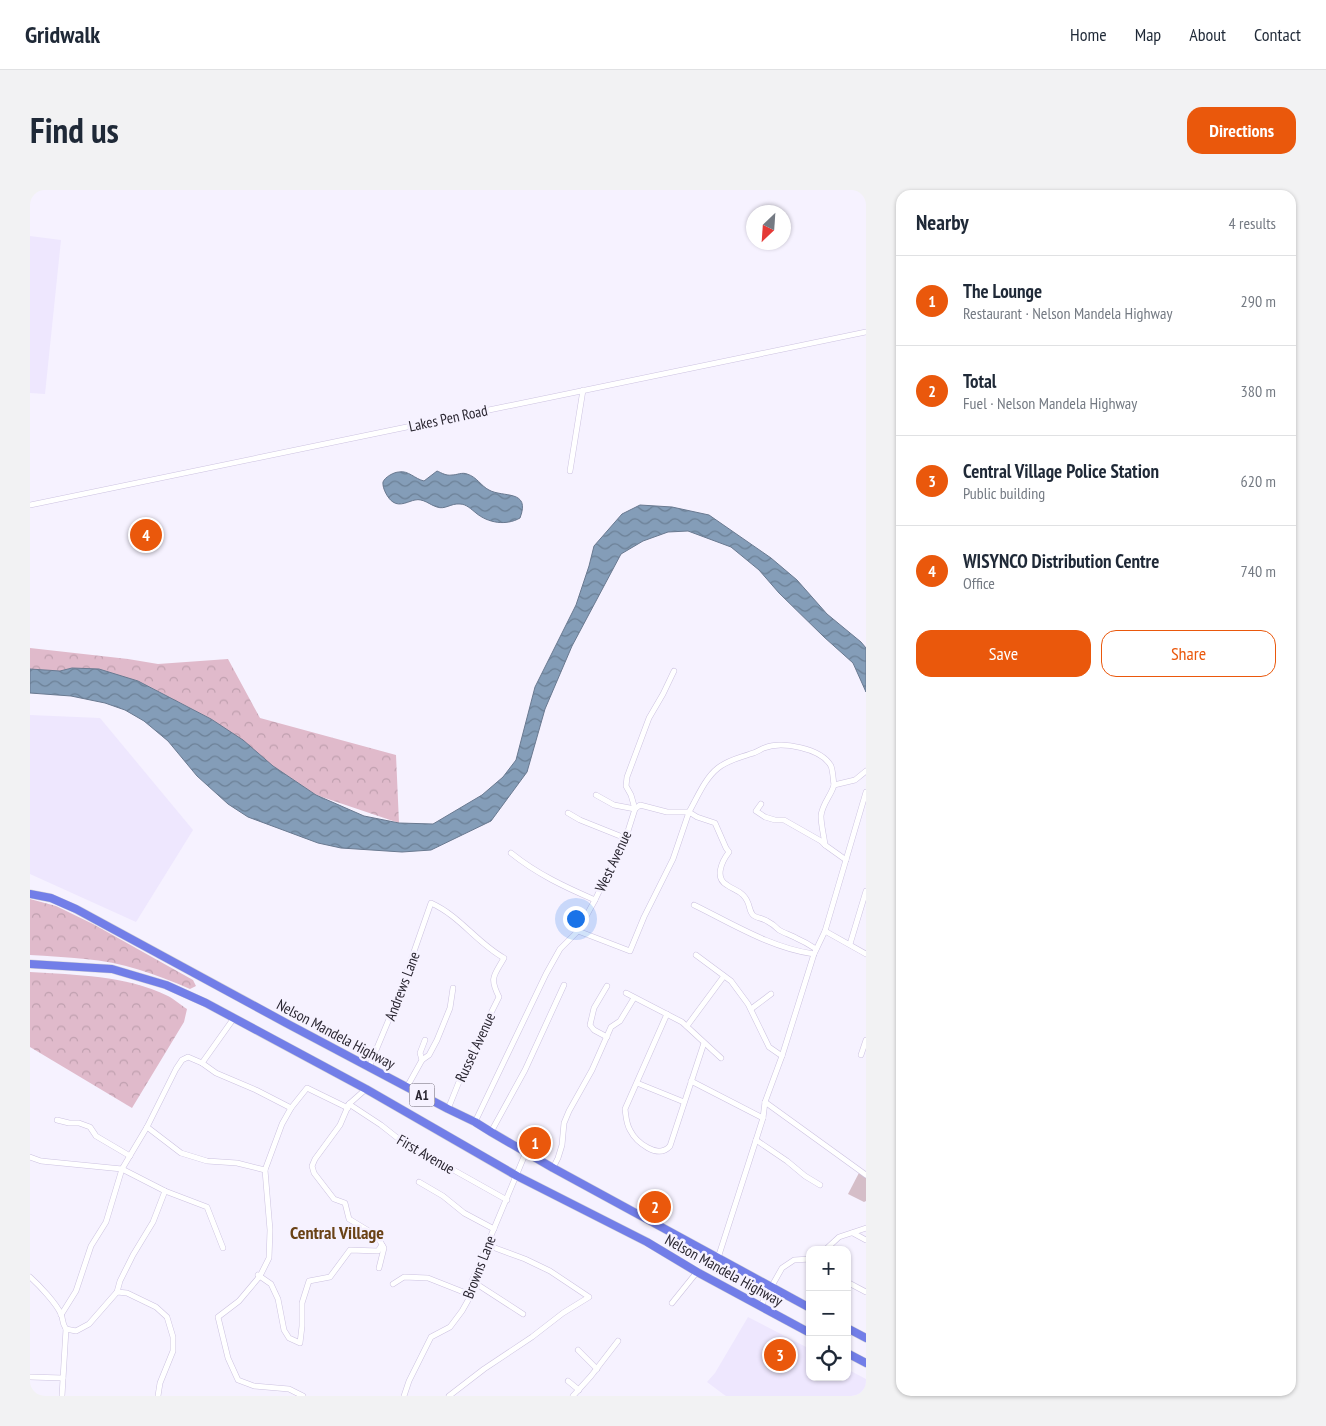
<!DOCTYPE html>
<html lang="en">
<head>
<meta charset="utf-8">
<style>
  :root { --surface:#fff; --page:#f2f2f3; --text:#1f2937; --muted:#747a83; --line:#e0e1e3; --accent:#ea580c }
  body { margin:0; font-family:"PT Sans Narrow",sans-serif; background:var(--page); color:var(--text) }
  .controls { position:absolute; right:15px; bottom:15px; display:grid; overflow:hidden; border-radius:10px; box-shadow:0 1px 4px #0004 }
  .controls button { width:45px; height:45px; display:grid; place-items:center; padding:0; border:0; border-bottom:1px solid var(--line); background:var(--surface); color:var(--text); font:25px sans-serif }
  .compass { position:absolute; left:716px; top:15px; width:45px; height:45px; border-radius:50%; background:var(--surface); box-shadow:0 1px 4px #0004; rotate:205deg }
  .you { position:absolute; left:545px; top:728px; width:18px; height:18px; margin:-12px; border:4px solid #fff; border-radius:50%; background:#1a73e8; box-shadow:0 0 0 8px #1a73e833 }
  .badge { display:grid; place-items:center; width:32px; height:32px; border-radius:50%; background:var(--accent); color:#fff; font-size:16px; font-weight:700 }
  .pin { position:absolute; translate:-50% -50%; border:2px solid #fff; box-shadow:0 1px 5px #0006 }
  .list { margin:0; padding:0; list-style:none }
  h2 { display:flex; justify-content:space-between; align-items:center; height:65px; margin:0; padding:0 20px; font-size:21px }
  h2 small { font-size:16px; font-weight:400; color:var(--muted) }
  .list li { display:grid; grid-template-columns:32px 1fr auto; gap:15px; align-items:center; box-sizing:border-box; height:90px; padding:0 20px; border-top:1px solid var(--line) }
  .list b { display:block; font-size:19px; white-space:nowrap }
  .list p { margin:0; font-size:16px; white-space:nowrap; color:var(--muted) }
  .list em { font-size:16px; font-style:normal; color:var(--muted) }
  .actions { display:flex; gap:10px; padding:15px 20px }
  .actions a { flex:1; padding:11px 0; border:1px solid var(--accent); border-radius:15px; text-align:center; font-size:18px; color:var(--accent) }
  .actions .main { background:var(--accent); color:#fff }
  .icon { flex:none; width:28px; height:28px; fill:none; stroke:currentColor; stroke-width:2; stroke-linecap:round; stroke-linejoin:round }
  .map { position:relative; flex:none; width:836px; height:1206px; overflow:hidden; border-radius:15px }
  header { display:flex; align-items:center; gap:30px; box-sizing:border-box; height:70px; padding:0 25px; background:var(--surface); border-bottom:1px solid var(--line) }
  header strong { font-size:24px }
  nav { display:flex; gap:28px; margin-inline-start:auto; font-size:18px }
  .intro { display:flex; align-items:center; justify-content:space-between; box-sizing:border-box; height:120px; padding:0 30px }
  h1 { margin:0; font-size:35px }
  .button { padding:12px 22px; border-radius:15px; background:var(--accent); color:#fff; font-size:18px; font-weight:700 }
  main { display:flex; gap:30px; padding:0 30px }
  aside { flex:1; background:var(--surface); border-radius:15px; box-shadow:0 1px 4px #0004 }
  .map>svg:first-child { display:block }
  .built { fill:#eee7fe }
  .forest { fill:url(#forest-crowns) }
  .green { fill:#d5bec8 }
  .water { fill:url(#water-waves); stroke:#697990 }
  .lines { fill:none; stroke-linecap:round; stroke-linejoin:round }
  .minor-casing { stroke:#ccc2e0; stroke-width:6 }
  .highway-casing { stroke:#d4d4d6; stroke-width:9 }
  .minor { stroke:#fff; stroke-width:5 }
  .highway { stroke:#727ee8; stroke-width:8 }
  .labels { text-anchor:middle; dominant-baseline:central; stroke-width:5; stroke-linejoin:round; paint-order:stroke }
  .shield { fill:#f6f2ff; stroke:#67636f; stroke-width:1 }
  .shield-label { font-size:14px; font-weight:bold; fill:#2a2631 }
  .street-label { font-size:15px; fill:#2a2631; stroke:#f6f2ff }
  .quarter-label { font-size:18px; font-weight:bold; fill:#6a4216; stroke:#f6f2ff }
</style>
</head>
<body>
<header>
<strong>Gridwalk</strong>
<nav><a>Home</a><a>Map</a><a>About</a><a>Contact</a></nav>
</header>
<div class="intro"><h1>Find us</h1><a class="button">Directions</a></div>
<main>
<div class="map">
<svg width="836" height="1206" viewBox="0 0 836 1206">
  <defs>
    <pattern id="forest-crowns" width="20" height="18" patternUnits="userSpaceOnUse" patternTransform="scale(1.25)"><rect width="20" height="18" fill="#e0bacb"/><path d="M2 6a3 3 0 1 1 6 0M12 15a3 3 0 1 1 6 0" fill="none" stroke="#c0a0af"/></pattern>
    <pattern id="water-waves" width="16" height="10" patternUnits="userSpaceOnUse" patternTransform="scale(1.25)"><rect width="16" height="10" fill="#849db8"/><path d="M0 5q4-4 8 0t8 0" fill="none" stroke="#6c8096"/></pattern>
  </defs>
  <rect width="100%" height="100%" fill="#f6f2ff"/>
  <g class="built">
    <path d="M0,46L31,50L15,204L0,203Z"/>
    <path d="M0,525L70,528L163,640L106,732L0,684Z"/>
    <path d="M718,1127L780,1159V1187H817V1179L836,1189V1206H696L693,1204L677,1192L685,1183Z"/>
  </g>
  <g class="forest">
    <path d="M0,458L98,469L128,474L198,469L230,528L366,565L369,633L286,605L243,576L181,529L108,491L42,478L30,481L0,479Z"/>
    <path d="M0,709L26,716L63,734L163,790L166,796L160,799C126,784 91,772 55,769C37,767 18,766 0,765Z"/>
    <path d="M0,782C46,785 95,785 138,806C144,809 151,815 157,819L154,832L102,918L0,857Z"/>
  </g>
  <path class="green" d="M831,979L836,983V1011L834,1012L818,1004Z"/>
  <g class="water">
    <path d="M407,281C412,283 416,286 422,285C427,285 432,282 437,284C447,287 451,296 459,300C473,308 501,299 490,328C476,336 458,333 446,323C441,319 436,314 430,314C421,313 415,320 407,317C400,315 393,308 385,310C379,311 370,317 363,312C358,309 352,298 353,292C355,287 364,282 369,282C378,280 385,289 394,291Z"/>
    <path d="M610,315L642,317L679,325L741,368L767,390L797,424L831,452L836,458V502L823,473L794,447L749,403L729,380L701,357L658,341L638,342L613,351L591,364L542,456L515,519L497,582L461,631L401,660L372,662L311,658L288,653L218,627L198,614L167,586L138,551L114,531L95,520L75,513L41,506L0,503V479L30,481L42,478L69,479L108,491L181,529L213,550L243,576L286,605L334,626L369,633L403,634L452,605L473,587L486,570L505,497L546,415L559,376L564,356L592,324Z"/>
  </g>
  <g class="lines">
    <g class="minor-casing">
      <g id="minor">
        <path d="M540,281L553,200"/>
        <path d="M0,315L836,142"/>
        <path d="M566,605L584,615L605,619L610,615L637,622H659C667,608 675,588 688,578C698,570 709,568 720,564C726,563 729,560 734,558C752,551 791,558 801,576C803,581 803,589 804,595"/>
        <path d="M731,614L726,621L735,627L745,630H754L791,651L795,655L816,670"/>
        <path d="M538,623L550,630L595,648"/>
        <path d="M795,655C794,646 791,635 791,626C792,614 801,606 804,595L825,590L836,581"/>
        <path d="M481,663C507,684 535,697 565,710"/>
        <path d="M664,715C703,734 741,758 784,764"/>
        <path d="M548,741L600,761L614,727L643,669L659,622L667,627L685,633L696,658L699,662C692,671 684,688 697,695C702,699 708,700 713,705C721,713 718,720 723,725C726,728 732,728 737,731C741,733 745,736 749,740C754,743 761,745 766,748C773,751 780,755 786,759"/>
        <path d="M795,741L836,764"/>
        <path d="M820,754L836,701"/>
        <path d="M666,765L701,791L718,814L739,857L752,866"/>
        <path d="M596,803L652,832L691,868"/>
        <path d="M721,819L741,804"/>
        <path d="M637,824L595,919C596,926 596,933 600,940C606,952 628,970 640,956L674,853"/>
        <path d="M657,836L694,786"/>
        <path d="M577,847L564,840L560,835L564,818L577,796"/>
        <path d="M831,865L836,850"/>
        <path d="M392,870L390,863L395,850"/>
        <path d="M172,873L186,883L226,900L261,918"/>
        <path d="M339,877L367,810L401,713C430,726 447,753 474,768C464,786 459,787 469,807L439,867L418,919"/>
        <path d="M661,891L733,928"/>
        <path d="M607,893L654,912"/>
        <path d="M377,897L392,870L399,865L407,850L420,818L423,798"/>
        <path d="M336,899L319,914L310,935L285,969L282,976L284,983L304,1009L315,1013L319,1029L347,1046L354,1058L349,1078"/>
        <path d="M735,912L836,985"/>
        <path d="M319,914L351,935L370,950L477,1010"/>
        <path d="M27,930L39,933H49L60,937L66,946L100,966"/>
        <path d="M445,932L516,784L530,759L548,741L565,710L598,641L605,619L601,605L596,596L597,587L619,528L633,504L644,481"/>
        <path d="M117,937L151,963L177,971L207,973L235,980"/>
        <path d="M461,942L495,880L534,795"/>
        <path d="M726,950L757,971L775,986L790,995"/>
        <path d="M0,967L11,971L92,979L135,1001L177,1017L193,1058"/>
        <path d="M523,978L528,968L532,955L534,933L539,921L562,880L581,837L590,831L604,808"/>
        <path d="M389,992L413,1006L434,1023L464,1039"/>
        <path d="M823,1043L836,1050"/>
        <path d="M795,1060L809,1047L836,1038"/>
        <path d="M688,1068L726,950L733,928L735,912L752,866L784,764L795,741L836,602"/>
        <path d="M228,1085L241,1094L248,1109L254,1140L259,1148L270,1153L272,1136V1113L279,1091L300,1087L320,1060L348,1061L352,1055"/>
        <path d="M0,1087C9,1095 26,1113 31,1124C34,1131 31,1131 36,1139L32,1206"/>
        <path d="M442,1091L493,1124"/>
        <path d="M817,1092L836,1102"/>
        <path d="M363,1094L374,1087L398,1088L441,1105"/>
        <path d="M87,1102L90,1091L103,1065L123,1032L135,1001"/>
        <path d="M642,1113L667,1082"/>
        <path d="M730,1117L752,1078L764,1070L780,1069"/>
        <path d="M31,1125L46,1101L61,1056L76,1032L92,979L117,937L146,879L152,870L158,867L172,873L204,828"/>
        <path d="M36,1139L46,1141L59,1134L87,1102L97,1103L126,1117L137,1127L143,1147V1161L130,1193L128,1206"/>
        <path d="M548,1160L567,1179"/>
        <path d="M0,1187L33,1188"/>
        <path d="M538,1191L549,1200"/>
        <path d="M273,1206L259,1199L224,1196L208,1190L198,1168L188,1127L209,1111L230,1086L239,1068L240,1040L235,980L252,934L261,918L277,898L318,918"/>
        <path d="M374,1206L379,1191L401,1147L420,1137L432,1121L441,1105L442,1091L496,962"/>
        <path d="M419,1206L454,1179L502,1147L533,1123L559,1107L520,1081L495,1069L457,1055"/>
        <path d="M543,1206L561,1186L588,1151"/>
      </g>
    </g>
    <g class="highway-casing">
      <g id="highway">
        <path d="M0,704L21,708L46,719L256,833L418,919L445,932L461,942L523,978L780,1118"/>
        <path d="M0,774L82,779L136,795L176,813L336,899L487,986L617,1052L667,1082L780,1143"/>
        <path d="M817,1138L836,1148"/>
        <path d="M817,1163L836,1173"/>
      </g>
    </g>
    <use href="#minor" class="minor"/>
    <use href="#highway" class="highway"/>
  </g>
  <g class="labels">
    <rect class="shield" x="379.5" y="893.5" width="25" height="23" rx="4"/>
    <g class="shield-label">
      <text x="392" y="905">A1</text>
    </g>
    <g class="street-label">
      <text transform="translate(418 228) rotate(-12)">Lakes Pen Road</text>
      <text transform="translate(583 671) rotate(-65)">West Avenue</text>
      <text transform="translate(372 796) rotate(-69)">Andrews Lane</text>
      <text transform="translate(306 844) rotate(28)">Nelson Mandela Highway</text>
      <text transform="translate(445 857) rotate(-65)">Russel Avenue</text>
      <text transform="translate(396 964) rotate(30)">First Avenue</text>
      <text transform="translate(449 1077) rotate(-69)">Browns Lane</text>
      <text transform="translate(694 1080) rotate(29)">Nelson Mandela Highway</text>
    </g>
    <g class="quarter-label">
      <text x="307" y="1042">Central Village</text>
    </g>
  </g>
</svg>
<div class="controls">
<button>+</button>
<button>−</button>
<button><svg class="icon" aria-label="locate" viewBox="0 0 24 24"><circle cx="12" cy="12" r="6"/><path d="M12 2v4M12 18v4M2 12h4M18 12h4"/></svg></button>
</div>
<svg class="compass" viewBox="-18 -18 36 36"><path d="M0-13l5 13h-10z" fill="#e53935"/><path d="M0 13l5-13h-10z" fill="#747a83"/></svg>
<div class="you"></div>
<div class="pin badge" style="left:505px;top:953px">1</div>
<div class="pin badge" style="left:625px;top:1017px">2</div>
<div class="pin badge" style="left:750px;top:1165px">3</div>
<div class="pin badge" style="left:116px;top:345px">4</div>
</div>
<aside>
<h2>Nearby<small>4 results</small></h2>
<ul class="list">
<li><span class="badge">1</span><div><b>The Lounge</b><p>Restaurant · Nelson Mandela Highway</p></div><em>290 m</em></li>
<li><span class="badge">2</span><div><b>Total</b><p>Fuel · Nelson Mandela Highway</p></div><em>380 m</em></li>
<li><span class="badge">3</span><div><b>Central Village Police Station</b><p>Public building</p></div><em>620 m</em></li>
<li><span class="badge">4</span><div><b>WISYNCO Distribution Centre</b><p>Office</p></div><em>740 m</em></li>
</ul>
<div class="actions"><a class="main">Save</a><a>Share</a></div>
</aside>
</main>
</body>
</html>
